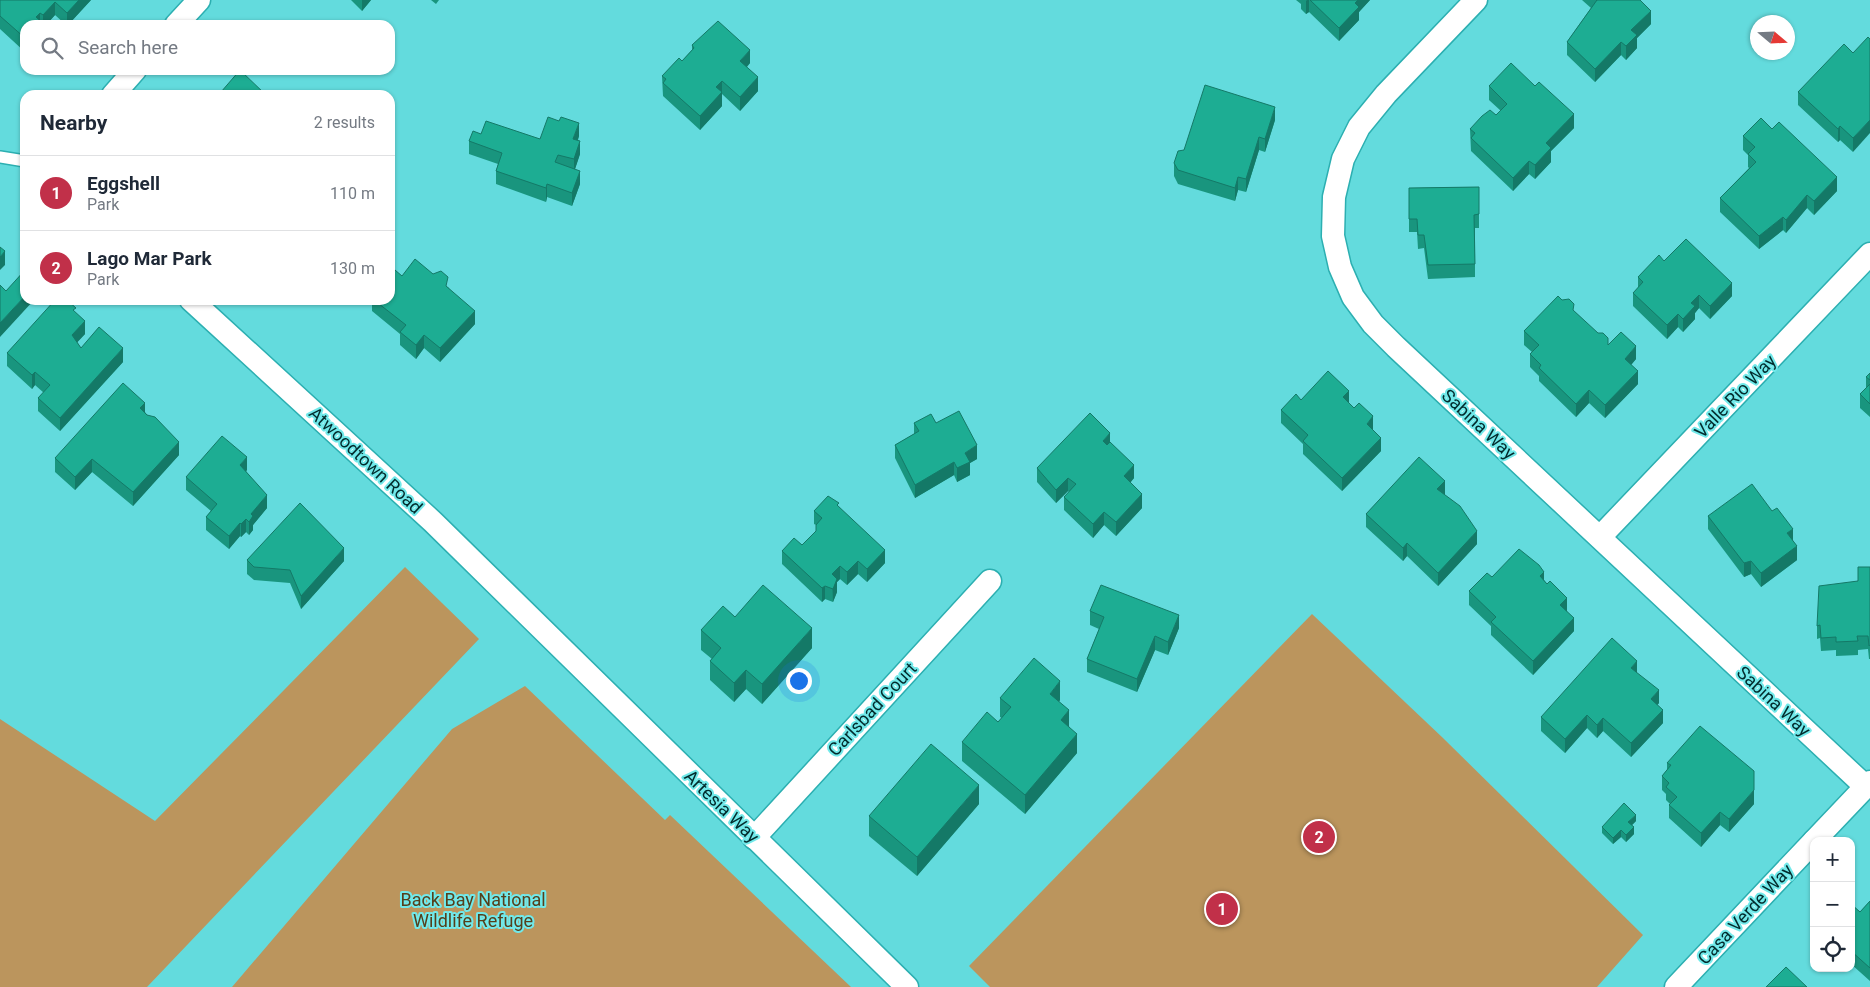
<!DOCTYPE html>
<html lang="en">
<head>
<meta charset="utf-8">
<style>
  :root { --surface:#fff; --page:#f6f6f7; --text:#1f2937; --muted:#747a83; --line:#e0e1e3; --accent:#c13049 }
  body { margin:0; font-family:Roboto,sans-serif; background:var(--page); color:var(--text) }
  .controls { position:absolute; right:15px; bottom:15px; display:grid; overflow:hidden; border-radius:10px; box-shadow:0 1px 4px #0004 }
  .controls button { width:45px; height:45px; display:grid; place-items:center; padding:0; border:0; border-bottom:1px solid var(--line); background:var(--surface); color:var(--text); font:25px sans-serif }
  .compass { position:absolute; left:1750px; top:15px; width:45px; height:45px; border-radius:50%; background:var(--surface); box-shadow:0 1px 4px #0004; rotate:109deg }
  .you { position:absolute; left:798px; top:680px; width:18px; height:18px; margin:-12px; border:4px solid #fff; border-radius:50%; background:#1a73e8; box-shadow:0 0 0 8px #1a73e833 }
  .badge { display:grid; place-items:center; width:32px; height:32px; border-radius:50%; background:var(--accent); color:#fff; font-size:16px; font-weight:700 }
  .pin { position:absolute; translate:-50% -50%; border:2px solid #fff; box-shadow:0 1px 5px #0006 }
  .list { margin:0; padding:0; list-style:none }
  h2 { display:flex; justify-content:space-between; align-items:center; height:65px; margin:0; padding:0 20px; font-size:21px }
  h2 small { font-size:16px; font-weight:400; color:var(--muted) }
  .list li { display:grid; grid-template-columns:32px 1fr auto; gap:15px; align-items:center; box-sizing:border-box; height:75px; padding:0 20px; border-top:1px solid var(--line) }
  .list b { display:block; font-size:19px; white-space:nowrap }
  .list p { margin:0; font-size:16px; white-space:nowrap; color:var(--muted) }
  .list em { font-size:16px; font-style:normal; color:var(--muted) }
  .icon { flex:none; width:28px; height:28px; fill:none; stroke:currentColor; stroke-width:2; stroke-linecap:round; stroke-linejoin:round }
  .map { position:relative; flex:none; width:1870px; height:987px; overflow:hidden }
  .search { position:absolute; background:var(--surface); box-shadow:0 1px 4px #0004; left:20px; top:20px; width:375px; height:55px; display:flex; align-items:center; gap:12px; box-sizing:border-box; padding:0 18px; border-radius:15px; color:var(--muted); font-size:19px }
  .panel { position:absolute; background:var(--surface); box-shadow:0 1px 4px #0004; left:20px; top:90px; width:375px; height:215px; border-radius:15px }
  .map>svg:first-child { display:block }
  .green { fill:#bb955d }
  .lines { fill:none; stroke-linecap:round; stroke-linejoin:round }
  .service-casing { stroke:#2cafb1; stroke-width:14 }
  .minor-casing { stroke:#2cafb1; stroke-width:25 }
  .service { stroke:#fff; stroke-width:11 }
  .minor { stroke:#fff; stroke-width:22 }
  .wall { fill:#19957e }
  .shaded-wall { fill:#147967 }
  .building { fill:#1dad93; stroke:#147967 }
  .labels { text-anchor:middle; dominant-baseline:central; stroke-width:4; stroke-linejoin:round; paint-order:stroke }
  .street-label { font-size:18px; fill:#022b2c; stroke:#71e9ea }
  .park-label { font-size:18px; fill:#553f1b; stroke:#71e9ea }
</style>
</head>
<body>
<div class="map">
<svg width="1870" height="987" viewBox="0 0 1870 987">
  <rect width="100%" height="100%" fill="#63dbdd"/>
  <g class="green">
    <path d="M405,567L479,639L147,987H0V719L155,821Z"/>
    <path d="M1312,614L1443,738L1643,935L1597,987H990L969,966Z"/>
    <path d="M525,686L665,820L670,815L851,987H232L452,729Z"/>
  </g>
  <g class="lines">
    <g class="service-casing">
      <path id="service" d="M0,157L25,161"/>
    </g>
    <g class="minor-casing">
      <g id="minor">
        <path d="M1476,0L1386,94L1359,127L1343,159L1334,197L1333,236L1340,267L1353,297L1373,324L1396,347L1865,786"/>
        <path d="M176,25L199,0"/>
        <path d="M113,95L135,70"/>
        <path d="M191,300L433,522L907,987"/>
        <path d="M1600,537L1870,254"/>
        <path d="M754,838L990,581"/>
        <path d="M1814,841L1870,782"/>
        <path d="M1676,987L1814,841"/>
      </g>
    </g>
    <use href="#service" class="service"/>
    <use href="#minor" class="minor"/>
  </g>
  <g class="wall">
    <path d="M0,0H91L68,25H66L55,15L46,25H25V52L0,29Z"/>
    <path d="M351,0H371L362,11Z"/>
    <path d="M431,0H439L436,4Z"/>
    <path d="M1296,0H1370L1359,12V20L1339,41L1309,12L1306,14L1301,9V4Z"/>
    <path d="M1582,0H1640L1651,24L1637,38V48L1626,60L1621,55L1595,82L1567,55V42L1591,8Z"/>
    <path d="M692,45L750,63L747,67L758,91L740,111L722,94V106L700,130L663,96L662,76L682,61L692,50Z"/>
    <path d="M1853,53V152L1840,140L1838,142L1798,105V92Z"/>
    <path d="M1489,86L1574,128L1551,151V162L1535,179L1529,174L1513,191L1471,151L1470,129L1496,115L1501,111L1489,100Z"/>
    <path d="M1275,120L1265,152L1259,150L1246,192L1238,190L1235,201L1178,184L1174,176V163L1184,150Z"/>
    <path d="M481,134L540,139L579,136L578,140L580,154L575,169L580,184L572,206L547,197L546,202L496,184V171L498,164L469,154V141Z"/>
    <path d="M1743,136L1837,191L1814,215L1807,208L1786,233L1783,230L1759,249L1720,212V198L1749,168L1748,167V155L1743,150Z"/>
    <path d="M1479,187V228H1475V277L1428,279L1424,248L1418,249L1417,232H1409V188Z"/>
    <path d="M1664,261L1732,296L1710,319L1699,308L1695,313V319L1683,332L1678,327L1667,339L1633,306V293L1638,288V277Z"/>
    <path d="M402,276L448,287L475,324L440,362L424,348L416,359L400,345V334L372,311V300H390Z"/>
    <path d="M1574,311L1608,345L1636,359L1631,365L1638,384L1605,418L1589,403L1576,417L1539,381V376L1530,367V354L1532,352L1524,345V331Z"/>
    <path d="M76,313L85,334L77,342L81,348L123,362L60,431L38,411V398L44,393L35,385L32,389L7,366V353Z"/>
    <path d="M1870,373V417L1860,408V394L1866,388V377Z"/>
    <path d="M1301,400L1349,403L1373,430L1381,451L1342,491L1303,454V444L1281,423V410Z"/>
    <path d="M145,412L179,455L133,506L92,472L75,490L55,472V458Z"/>
    <path d="M914,423L977,459L970,463V475L957,482L954,475L915,498L895,458V445L914,434Z"/>
    <path d="M1110,442L1134,478L1130,483L1142,508L1116,536L1104,525L1093,538L1064,510V497L1069,492L1068,491L1056,503L1037,482V468Z"/>
    <path d="M247,470L246,471L267,508L253,525V530L249,535L246,532L241,537L240,536L229,549L206,530V517L211,511L186,490V477Z"/>
    <path d="M1445,494V495L1477,544L1438,586L1407,556L1403,561L1366,527V514Z"/>
    <path d="M839,507L885,563L867,582L858,574L847,585L840,579L837,582V592L833,602L825,599L822,602L782,564V551L802,545L816,532V525L814,524V511Z"/>
    <path d="M1708,516L1793,541L1797,560L1761,587L1751,574L1744,577L1708,529Z"/>
    <path d="M247,560L344,561L301,609L290,583L254,580L247,574Z"/>
    <path d="M1870,567V659H1869L1868,649L1858,650V655L1836,656V650L1821,651L1820,638L1817,639V626Z"/>
    <path d="M1492,577L1544,580L1567,611L1574,631L1533,675L1491,635V626L1469,605V591Z"/>
    <path d="M1090,611L1179,628L1168,655L1155,650L1137,692L1087,672V659L1099,629L1090,625Z"/>
    <path d="M735,617L812,648L762,704L746,689L734,702L710,680V661L712,659L701,650V630Z"/>
    <path d="M1637,673L1659,703L1657,705L1663,723L1631,757L1603,731L1597,738L1587,728L1565,753L1541,731V717Z"/>
    <path d="M1000,698L1060,700L1059,702L1069,726L1077,753L1025,814L962,761V742L998,722L1002,718L1000,717Z"/>
    <path d="M1667,763L1754,804L1729,832L1720,825L1701,847L1669,818V805L1670,804L1666,800V794L1662,790V776L1667,770Z"/>
    <path d="M979,804L917,876L869,836V816Z"/>
    <path d="M1636,821L1632,825L1634,834L1626,842L1621,837L1613,844L1602,833V827Z"/>
    <path d="M1870,901V981L1851,964V904L1860,912Z"/>
  </g>
  <g class="shaded-wall">
    <path d="M79,0H91L68,25H67V13Z"/>
    <path d="M362,0H371L362,11Z"/>
    <path d="M1307,0H1309V12L1306,14V1Z"/>
    <path d="M1358,0H1370L1359,12V20L1339,41V28L1355,3Z"/>
    <path d="M55,2V15L46,25H43V15Z"/>
    <path d="M1651,11V24L1637,38V48L1626,60V46L1631,30Z"/>
    <path d="M40,13V25L36,17Z"/>
    <path d="M1621,42V55L1595,82V69Z"/>
    <path d="M750,50V63L740,74V61Z"/>
    <path d="M758,77V91L740,111V97Z"/>
    <path d="M722,81V106L700,130V116L716,87Z"/>
    <path d="M1275,107V120L1265,152V139Z"/>
    <path d="M1574,114V128L1551,151V162L1535,179V165L1546,143Z"/>
    <path d="M1870,120V133L1853,152V138Z"/>
    <path d="M579,123V136L573,152V139Z"/>
    <path d="M1840,126V140L1838,142V129Z"/>
    <path d="M1259,137V150L1246,192V179Z"/>
    <path d="M580,141V154L574,172V159Z"/>
    <path d="M1529,161V174L1513,191V178Z"/>
    <path d="M580,171V184L572,206V193Z"/>
    <path d="M1238,177V190L1235,201V188Z"/>
    <path d="M1837,177V191L1814,215V201Z"/>
    <path d="M547,184V197L546,202V188Z"/>
    <path d="M1807,195V208L1786,233V220Z"/>
    <path d="M1783,217V230L1759,249V236Z"/>
    <path d="M5,251V265L0,270V257Z"/>
    <path d="M1732,283V296L1710,319V306Z"/>
    <path d="M1699,295V308L1695,313V319L1683,332V319L1691,303Z"/>
    <path d="M25,296V300H34L0,337V323Z"/>
    <path d="M475,311V324L440,362V348Z"/>
    <path d="M1678,314V327L1667,339V325Z"/>
    <path d="M85,321V334L72,348V335Z"/>
    <path d="M424,335V348L416,359V345Z"/>
    <path d="M1636,346V359L1625,372V359Z"/>
    <path d="M123,348V362L60,431V418Z"/>
    <path d="M1638,371V384L1605,418V405Z"/>
    <path d="M35,372V385L32,389V375Z"/>
    <path d="M1589,390V403L1576,417V404Z"/>
    <path d="M1349,391V404L1343,397Z"/>
    <path d="M145,403V416L140,408Z"/>
    <path d="M1373,416V430L1367,437V424Z"/>
    <path d="M1110,433V446L1103,455V441Z"/>
    <path d="M1381,438V451L1342,491V478Z"/>
    <path d="M179,442V455L133,506V492Z"/>
    <path d="M977,445V459L970,463V475L957,482V468L965,453Z"/>
    <path d="M247,457V470L240,478V465Z"/>
    <path d="M92,459V472L75,490V477Z"/>
    <path d="M954,462V475L915,498V485Z"/>
    <path d="M1134,465V478L1124,490V476Z"/>
    <path d="M1068,478V491L1056,503V490Z"/>
    <path d="M1445,481V494L1437,503V489Z"/>
    <path d="M1142,494V508L1116,536V522Z"/>
    <path d="M267,495V508L253,525V530L249,535V522L251,514Z"/>
    <path d="M1104,512V525L1093,538V524Z"/>
    <path d="M246,519V532L241,537V524Z"/>
    <path d="M240,523V536L229,549V536Z"/>
    <path d="M1793,529V542L1787,533Z"/>
    <path d="M1477,531V544L1438,586V573Z"/>
    <path d="M1407,543V556L1403,561V548Z"/>
    <path d="M1797,546V560L1761,587V573Z"/>
    <path d="M344,548V561L301,609V596Z"/>
    <path d="M885,550V563L867,582V569Z"/>
    <path d="M858,561V574L847,585V572Z"/>
    <path d="M1751,561V574L1744,577V563Z"/>
    <path d="M840,566V579L837,582V592L833,602L832,574Z"/>
    <path d="M1544,572V585L1540,576Z"/>
    <path d="M825,586V599L822,602V588Z"/>
    <path d="M1567,598V611L1560,619V605Z"/>
    <path d="M1179,615V628L1168,655V642Z"/>
    <path d="M1574,618V631L1533,675V661Z"/>
    <path d="M812,628V648L762,704V684Z"/>
    <path d="M1155,636V650L1137,692V679Z"/>
    <path d="M1637,661V675L1631,668Z"/>
    <path d="M746,670V689L734,702V683Z"/>
    <path d="M1060,681V700L1050,713V694Z"/>
    <path d="M1659,690V703L1651,712V699Z"/>
    <path d="M1069,710V729L1061,720Z"/>
    <path d="M1663,710V723L1631,757V743Z"/>
    <path d="M1587,715V728L1565,753V739Z"/>
    <path d="M1603,718V731L1597,738V725Z"/>
    <path d="M1077,734V753L1025,814V795Z"/>
    <path d="M979,785V804L917,876V857Z"/>
    <path d="M1754,790V804L1729,832V819Z"/>
    <path d="M1720,812V825L1701,847V833Z"/>
    <path d="M1636,815V821L1628,829V822Z"/>
    <path d="M1634,827V834L1626,842V835Z"/>
    <path d="M1621,830V837L1613,844V838Z"/>
  </g>
  <g class="building">
    <path d="M0,0H79L67,13L55,2L43,15L40,13L36,17L45,25H25V38L0,16Z"/>
    <path d="M1310,0H1358L1355,3L1359,7L1339,28Z"/>
    <path d="M1596,0H1640L1651,11L1631,30L1637,35L1626,46L1621,42L1595,69L1567,42L1597,0Z"/>
    <path d="M718,21L750,50L740,61L758,77L740,97L722,81L716,87L722,92L700,116L663,83L666,79L662,76L679,58L682,61L694,48L692,45Z"/>
    <path d="M1868,37L1870,39V120L1853,138L1840,126L1838,129L1798,92L1844,44L1853,53Z"/>
    <path d="M1511,63L1535,86L1539,82L1574,114L1546,143L1551,148L1535,165L1529,161L1513,178L1471,138L1475,133L1470,129L1482,116L1490,110L1496,115L1507,104L1489,86Z"/>
    <path d="M240,70L266,95H225L221,92Z"/>
    <path d="M1205,85L1275,107L1265,139L1259,137L1246,179L1238,177L1235,188L1178,170L1174,163L1178,151L1184,150Z"/>
    <path d="M548,117L559,121L561,117L579,123L573,139L580,141L574,159L558,155L555,162L580,171L572,193L547,184L546,188L496,171L502,153L469,141L473,131L481,134L486,121L540,139Z"/>
    <path d="M1761,118L1772,129L1779,122L1837,177L1814,201L1807,195L1786,220L1783,217L1759,236L1720,198L1756,162L1748,154L1755,147L1743,136Z"/>
    <path d="M1479,187V214L1474,215L1475,264L1428,265L1424,235H1418L1417,219H1409V188Z"/>
    <path d="M1686,239L1732,283L1710,306L1699,295L1691,303L1695,306L1683,319L1678,314L1667,325L1633,293L1643,282L1638,277L1659,255L1664,261Z"/>
    <path d="M0,247L5,251L0,257Z"/>
    <path d="M415,259L433,274L441,271L448,277L446,286L475,311L440,348L424,335L416,345L400,332L406,325L374,300H390V277L395,270L402,276Z"/>
    <path d="M25,270V296L0,323V285L6,291Z"/>
    <path d="M1558,296L1562,300L1569,299L1574,304L1573,310L1598,333H1603L1608,338V345L1621,332L1636,346L1625,359L1638,371L1605,405L1589,390L1576,404L1539,368L1541,365L1530,354L1539,345L1524,331Z"/>
    <path d="M55,300H67L76,308L73,310L85,321L72,335L81,348L99,327L123,348L60,418L38,398L50,385L35,372L32,375L7,353Z"/>
    <path d="M1328,371L1349,391L1343,397L1354,408L1359,403L1373,416L1367,424L1381,438L1342,478L1303,441L1308,435L1281,410L1296,394L1301,400Z"/>
    <path d="M1870,373V380L1866,377Z"/>
    <path d="M123,383L145,403L140,408L147,415L155,417L179,442L133,492L92,459L75,477L55,458Z"/>
    <path d="M1870,384V404L1860,394Z"/>
    <path d="M959,411L977,445L965,453L970,462L957,468L954,462L915,485L895,445L919,431L914,423L931,414L936,423Z"/>
    <path d="M1090,413L1110,433L1103,441L1107,445L1110,442L1134,465L1124,476L1142,494L1116,522L1104,512L1093,524L1064,497L1076,484L1068,478L1056,490L1037,468Z"/>
    <path d="M222,436L247,457L240,465L267,495L251,514L253,516L249,522L246,519L241,524L240,523L229,536L206,517L217,504L186,477Z"/>
    <path d="M1419,457L1445,481L1437,489L1460,506L1477,531L1438,573L1407,543L1403,548L1366,514Z"/>
    <path d="M1752,484L1772,511L1777,508L1793,529L1787,533L1797,546L1761,573L1751,561L1744,563L1708,516Z"/>
    <path d="M828,496L839,503L837,505L885,550L867,569L858,561L847,572L840,566L832,574L837,579L833,589L825,586L822,588L782,551L794,538L802,545L816,531V525L822,518L814,511Z"/>
    <path d="M300,503L344,548L301,596L290,570L254,567L247,560Z"/>
    <path d="M1519,549L1539,565L1544,572L1540,576L1547,584L1550,581L1567,598L1560,605L1574,618L1533,661L1491,622L1496,617L1469,591L1487,573L1492,577Z"/>
    <path d="M1858,567H1870V645L1869,646L1868,636H1857L1858,641L1836,642V637L1821,638L1820,625L1817,626L1819,586L1858,581Z"/>
    <path d="M763,585L812,628L762,684L746,670L734,683L710,661L721,648L701,630L723,606L735,617Z"/>
    <path d="M1101,585L1179,615L1168,642L1155,636L1137,679L1087,659L1104,617L1090,611Z"/>
    <path d="M1612,638L1637,661L1631,668L1659,690L1651,699L1663,710L1631,743L1603,718L1597,725L1587,715L1565,739L1541,717Z"/>
    <path d="M1034,658L1060,681L1050,694L1069,710L1061,720L1077,734L1025,795L962,742L987,712L998,722L1011,707L1000,698Z"/>
    <path d="M1700,726L1754,771V790L1729,819L1720,812L1701,833L1669,805L1677,797L1666,787L1669,783L1662,776L1671,765L1667,763Z"/>
    <path d="M931,744L979,785L917,857L869,816Z"/>
    <path d="M1624,803L1636,815L1628,822L1634,827L1626,835L1621,830L1613,838L1602,827Z"/>
    <path d="M1870,901V968L1851,951V904L1860,912Z"/>
    <path d="M1786,967L1807,987H1766Z"/>
  </g>
  <g class="labels">
    <g class="street-label">
      <text transform="translate(1735 396) rotate(-46)">Valle Rio Way</text>
      <text transform="translate(1479 424) rotate(43)">Sabina Way</text>
      <text transform="translate(366 460) rotate(43)">Atwoodtown Road</text>
      <text transform="translate(1774 701) rotate(43)">Sabina Way</text>
      <text transform="translate(872 709) rotate(-47)">Carlsbad Court</text>
      <text transform="translate(722 806) rotate(44)">Artesia Way</text>
      <text transform="translate(1745 914) rotate(-47)">Casa Verde Way</text>
    </g>
    <g class="park-label">
      <text x="473" y="899">Back Bay National<tspan x="473" dy="21">Wildlife Refuge</tspan></text>
    </g>
  </g>
</svg>
<div class="controls">
<button>+</button>
<button>−</button>
<button><svg class="icon" aria-label="locate" viewBox="0 0 24 24"><circle cx="12" cy="12" r="6"/><path d="M12 2v4M12 18v4M2 12h4M18 12h4"/></svg></button>
</div>
<svg class="compass" viewBox="-18 -18 36 36"><path d="M0-13l5 13h-10z" fill="#e53935"/><path d="M0 13l5-13h-10z" fill="#747a83"/></svg>
<div class="you"></div>
<div class="pin badge" style="left:1222px;top:909px">1</div>
<div class="pin badge" style="left:1319px;top:837px">2</div>
<div class="search"><svg class="icon" aria-label="search" viewBox="0 0 24 24"><circle cx="10" cy="10" r="6"/><path d="M15 15l6 6"/></svg>Search here</div>
<section class="panel">
<h2>Nearby<small>2 results</small></h2>
<ul class="list">
<li><span class="badge">1</span><div><b>Eggshell</b><p>Park</p></div><em>110 m</em></li>
<li><span class="badge">2</span><div><b>Lago Mar Park</b><p>Park</p></div><em>130 m</em></li>
</ul>
</section>
</div>
</body>
</html>
